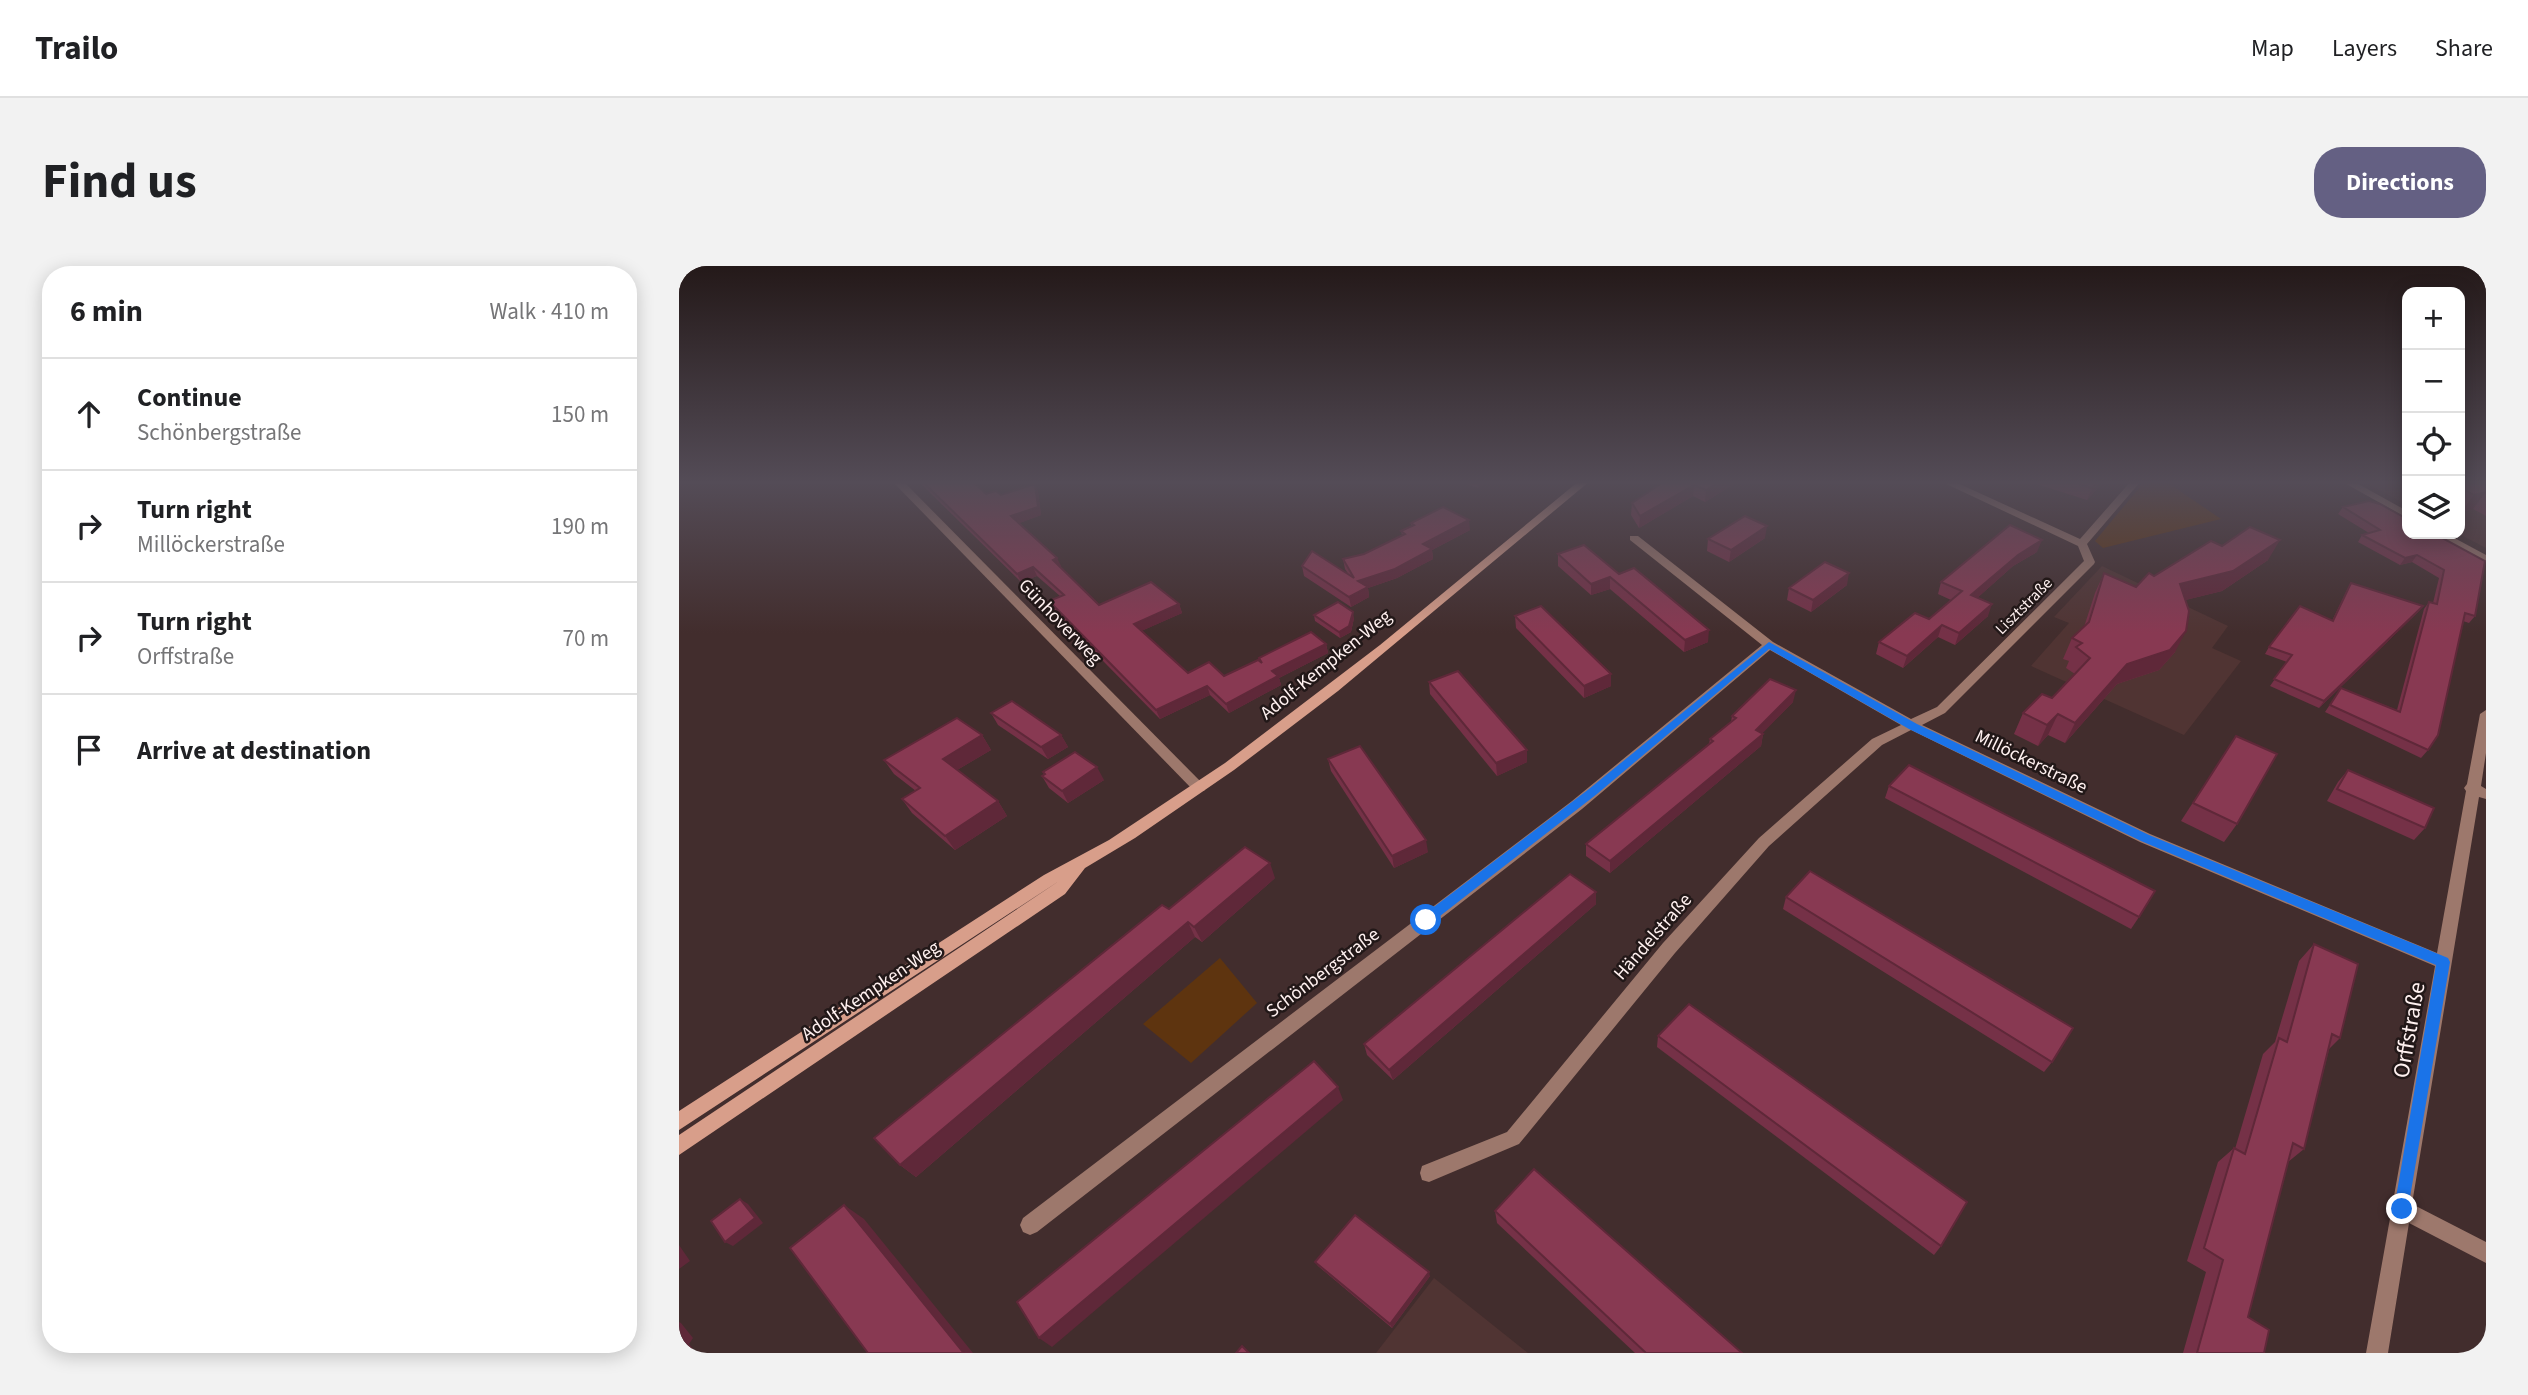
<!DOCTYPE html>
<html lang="en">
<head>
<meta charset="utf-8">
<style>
  :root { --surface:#fff; --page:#f2f2f2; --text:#202124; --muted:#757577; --line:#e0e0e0; --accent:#646083 }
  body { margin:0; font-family:"Source Sans 3",sans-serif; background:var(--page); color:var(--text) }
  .controls { position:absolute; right:21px; top:21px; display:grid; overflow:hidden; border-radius:14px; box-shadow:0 4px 18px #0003 }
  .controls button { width:63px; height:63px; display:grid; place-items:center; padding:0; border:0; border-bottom:2px solid var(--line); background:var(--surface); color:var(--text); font:35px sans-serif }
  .stop { position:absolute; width:21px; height:21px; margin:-16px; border:5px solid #1a73e8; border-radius:50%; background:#fff }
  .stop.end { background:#1a73e8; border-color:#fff; box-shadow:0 2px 7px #0008 }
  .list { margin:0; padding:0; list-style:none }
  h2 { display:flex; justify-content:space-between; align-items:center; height:91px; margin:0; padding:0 28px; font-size:30px }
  h2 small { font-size:23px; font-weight:400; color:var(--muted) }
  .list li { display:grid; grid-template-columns:46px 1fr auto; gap:21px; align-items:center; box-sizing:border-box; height:112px; padding:0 28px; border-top:2px solid var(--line) }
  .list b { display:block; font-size:26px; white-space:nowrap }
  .list p { margin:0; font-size:23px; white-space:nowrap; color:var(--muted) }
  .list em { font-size:23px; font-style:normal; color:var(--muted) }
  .icon { flex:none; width:38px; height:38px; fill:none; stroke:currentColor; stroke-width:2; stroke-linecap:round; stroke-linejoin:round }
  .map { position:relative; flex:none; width:1807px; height:1087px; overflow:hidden; border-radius:28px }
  header { display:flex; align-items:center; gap:42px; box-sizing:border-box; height:98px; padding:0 35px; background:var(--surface); border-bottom:2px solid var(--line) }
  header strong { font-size:33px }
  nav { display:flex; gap:38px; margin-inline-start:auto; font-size:24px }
  .intro { display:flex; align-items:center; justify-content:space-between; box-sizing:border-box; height:168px; padding:0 42px }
  h1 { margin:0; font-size:49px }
  .button { padding:18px 32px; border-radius:28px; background:var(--accent); color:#fff; font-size:24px; font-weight:700 }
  main { display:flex; gap:42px; padding:0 42px }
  aside { flex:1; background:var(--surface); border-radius:28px; box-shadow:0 4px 18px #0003 }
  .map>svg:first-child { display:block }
  .built { fill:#503433 }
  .green { fill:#5e340f }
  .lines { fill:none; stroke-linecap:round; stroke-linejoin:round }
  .minor { fill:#9d786c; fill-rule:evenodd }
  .secondary { fill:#d89e8a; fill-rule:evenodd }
  .wall { fill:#753147 }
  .shaded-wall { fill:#5f2839 }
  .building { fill:#883952; stroke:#5f2839; stroke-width:2 }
  .route { fill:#1a73e8 }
  .labels { text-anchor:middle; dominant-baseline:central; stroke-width:5; stroke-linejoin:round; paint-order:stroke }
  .far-street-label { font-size:16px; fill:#fff1f0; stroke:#221818 }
  .street-label { font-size:19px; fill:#fff1f0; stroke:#221818 }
  .near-street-label { font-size:23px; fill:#fff1f0; stroke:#221818 }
</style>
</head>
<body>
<header>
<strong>Trailo</strong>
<nav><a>Map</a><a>Layers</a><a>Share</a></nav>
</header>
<div class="intro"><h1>Find us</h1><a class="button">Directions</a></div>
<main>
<aside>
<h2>6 min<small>Walk · 410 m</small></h2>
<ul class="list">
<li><svg class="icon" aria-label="ahead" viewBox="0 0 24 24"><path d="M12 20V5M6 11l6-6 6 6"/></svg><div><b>Continue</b><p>Schönbergstraße</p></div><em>150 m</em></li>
<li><svg class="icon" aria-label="right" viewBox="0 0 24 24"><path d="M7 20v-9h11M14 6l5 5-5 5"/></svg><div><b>Turn right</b><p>Millöckerstraße</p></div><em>190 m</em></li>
<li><svg class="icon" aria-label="right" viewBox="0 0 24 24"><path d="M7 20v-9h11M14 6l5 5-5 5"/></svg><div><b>Turn right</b><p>Orffstraße</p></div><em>70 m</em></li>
<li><svg class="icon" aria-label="arrive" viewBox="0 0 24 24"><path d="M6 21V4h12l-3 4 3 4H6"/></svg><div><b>Arrive at destination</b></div></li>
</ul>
</aside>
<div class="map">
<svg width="1807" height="1087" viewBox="0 0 1807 1087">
  <rect width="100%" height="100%" fill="#422d2d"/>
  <g class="built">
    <path d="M1684,215H1728V239Z"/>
    <path d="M1781,215H1807V282L1780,268Z"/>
    <path d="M1423,300L1549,360L1533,382L1562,395L1505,469L1352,400L1390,357L1375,351Z"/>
    <path d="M755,1012L849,1087H697Z"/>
  </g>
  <g class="green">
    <path d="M1466,215H1486L1542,253L1424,282L1416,275Z"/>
    <path d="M541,692L578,737L512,797L464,758Z"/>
  </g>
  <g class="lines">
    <g class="minor">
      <path d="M213,215H224L525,519L527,522L525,525H515Z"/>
      <path d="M1261,215H1274L1401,273L1452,215H1462L1408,278L1416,296L1415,298L1266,447L1243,459L1471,568L1758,687L1787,525L1785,522L1788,518L1801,448L1807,444V487L1802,520L1807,523V533L1800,531L1733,938L1807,976V997L1730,957L1709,1087H1687L1756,700L1461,576L1232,464L1203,479L1090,580L996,687L840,878L750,916L743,914L741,907L743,900L828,866L984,677L1080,572L1193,473L1222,459L1091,384L903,543L358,966L351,969L344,966L341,959L344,952L893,535L1083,379L951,274V270H959L1094,376L1232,453L1258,441L1405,295L1399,280Z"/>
      <path d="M1662,215H1674L1728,245V252Z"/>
      <path d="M1756,268H1768L1807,289V296Z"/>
    </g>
    <path class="secondary" d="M900,215H911L659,425L555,504L456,572L406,602L386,628L0,889V869L380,615L0,864V845L365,609L430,574L546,497L701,379Z"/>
  </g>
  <g class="wall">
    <path d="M239,215H293L307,228L322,229L356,218L359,226L362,249L340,257L382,300L381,301L420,339L500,338L503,347L462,365L509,407L545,410L581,395L647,378L649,387L600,412L602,419L550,447L531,429L481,453L374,344L370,335L381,330L358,310L342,316Z"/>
    <path d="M779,215H808L799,222Z"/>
    <path d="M986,215H1060L1026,236L1014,230L960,262L952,249L953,237Z"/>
    <path d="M1348,215H1425L1408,234Z"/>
    <path d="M1781,215H1807V250L1794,243L1782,246L1781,245Z"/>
    <path d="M1664,241L1756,268L1796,350L1790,357L1784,355L1749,484L1742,492L1646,446L1662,422L1718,444L1745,343L1750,336L1754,337L1760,312L1733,296L1721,299L1679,276L1683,269L1690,267L1659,248Z"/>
    <path d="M732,257L791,264L753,284L754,293L718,312L689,322L690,331L672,341L625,310L623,300L670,309L666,303L664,293L685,288L723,269L722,265L732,260Z"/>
    <path d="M1086,272L1050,296L1028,285L1029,273Z"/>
    <path d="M1543,280L1589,294L1543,325L1506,334L1496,386L1480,404L1438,418L1386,477L1369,469L1359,480L1335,468L1344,447L1373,432L1396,408L1387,402L1390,395L1384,393L1393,372L1405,361L1416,327L1425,307L1457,321L1475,310Z"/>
    <path d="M1358,286L1334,300L1298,332L1309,350L1276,379L1259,371L1224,402L1197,388L1200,376L1250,353L1272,334L1259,328L1262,316Z"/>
    <path d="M879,288L940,308L1029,376L1005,386L931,323L912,329L879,300Z"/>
    <path d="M1672,317L1744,340L1739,346L1640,442L1591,420L1608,396L1586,388L1590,381L1653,355L1668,324Z"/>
    <path d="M1168,319L1132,346L1108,334L1110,322Z"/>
    <path d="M635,349L675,352L672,366L661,372L636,355Z"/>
    <path d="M836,350L932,408V420L905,432L837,362Z"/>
    <path d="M750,416L848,496L818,510L751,428Z"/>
    <path d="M1114,436L1083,467L1084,468L1082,480L931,607L907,590V578L1030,478L1031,473L1052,456L1053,450Z"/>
    <path d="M312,447L382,469L389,481L369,493L319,459Z"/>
    <path d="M303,469L312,484L278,504L319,535L328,550L276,584L233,547L223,533L237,525L215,508L205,494Z"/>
    <path d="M1557,470L1558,558L1545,576L1502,555Z"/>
    <path d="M649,493L749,586L715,602L652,505Z"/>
    <path d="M1669,504L1746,562L1735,574L1648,535L1659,516Z"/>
    <path d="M364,506L425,514L389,537L370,522L363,510L365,508Z"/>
    <path d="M1210,520L1460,651L1452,663L1206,532Z"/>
    <path d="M596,612L523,676L516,671L237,911L221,899L490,643Z"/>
    <path d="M917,626V638L714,814L688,789L685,778Z"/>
    <path d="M1107,631L1373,796L1365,806L1104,643Z"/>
    <path d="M1635,678L1661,772L1650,783L1625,883L1609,896L1569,1051L1585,1087H1504L1527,1006L1508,995L1539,896L1555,882L1556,883L1584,788L1596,776L1620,695Z"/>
    <path d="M979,770L1262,980L1255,989L978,781Z"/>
    <path d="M816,945L1063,1087H956L818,957Z"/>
    <path d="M636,996L751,1010L713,1062L639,1000Z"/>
  </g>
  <g class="shaded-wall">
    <path d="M799,215H808L799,222Z"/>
    <path d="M1042,215H1060L1026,236L1027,224Z"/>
    <path d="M1420,215H1425L1408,234L1413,222Z"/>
    <path d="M356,218L359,226L362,249L336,259L332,250Z"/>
    <path d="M1015,219L1014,230L960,262L961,250Z"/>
    <path d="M1807,226L1794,243L1782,246L1795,229Z"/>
    <path d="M790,254L791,264L753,284L754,293L718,312L689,322L690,331L672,341L670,331L679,315Z"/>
    <path d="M1088,260L1086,272L1050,296L1052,284Z"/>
    <path d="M1363,274L1358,286L1334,300L1288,341L1292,329L1339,289Z"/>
    <path d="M1601,274L1589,294L1543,325L1491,338L1501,318Z"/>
    <path d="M1738,289L1733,296L1721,299L1726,292Z"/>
    <path d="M378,292L382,300L377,302L374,294Z"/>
    <path d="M354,301L358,310L342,316L338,308Z"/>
    <path d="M1170,307L1168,319L1132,346L1134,334Z"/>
    <path d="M931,311V323L912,329V318Z"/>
    <path d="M500,338L503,347L458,367L455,358Z"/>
    <path d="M1313,338L1309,350L1276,379L1280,367Z"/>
    <path d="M1744,340L1739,346L1640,442L1645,435Z"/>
    <path d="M674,346L675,352L672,366L661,372L660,366Z"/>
    <path d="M1263,359L1259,371L1224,402L1228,390Z"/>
    <path d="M1030,364L1029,376L1005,386L1006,374Z"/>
    <path d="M1507,365L1496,386L1480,404L1438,418L1386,477L1396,457L1448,398Z"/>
    <path d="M647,378L649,387L600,412L602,419L550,447L547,438L593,405Z"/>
    <path d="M932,408V420L905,432V420Z"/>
    <path d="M528,420L531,429L481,453L477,444Z"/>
    <path d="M1117,424L1114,436L1077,474L1084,468L1082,480L931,607V595L1077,464Z"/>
    <path d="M1379,448L1369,469L1359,480L1368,459Z"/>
    <path d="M303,469L312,484L273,507L264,493Z"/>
    <path d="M382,469L389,481L369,493L362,481Z"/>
    <path d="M848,484V496L818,510L817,497Z"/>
    <path d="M418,501L425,514L389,537L383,525Z"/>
    <path d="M319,535L328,550L276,584L266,570Z"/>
    <path d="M747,574L749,586L715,602L713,590Z"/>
    <path d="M591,597L596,612L523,676L515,661Z"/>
    <path d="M917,626V638L714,814L710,804Z"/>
    <path d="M509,656L516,671L237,911L221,899Z"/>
    <path d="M659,821L664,834L373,1081L360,1072Z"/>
    <path d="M61,933L69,938L84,957L54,980L46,976Z"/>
    <path d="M165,939L185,953L294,1087H283Z"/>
    <path d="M0,979L11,995L0,1003Z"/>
    <path d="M750,1006L751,1010L713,1062L711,1058Z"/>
    <path d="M0,1056L2,1057L14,1072L10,1078L17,1087H5L0,1081Z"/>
  </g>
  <g class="building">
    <path d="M243,215H293L307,228L317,225L322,229L356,218L359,241L332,250L378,292L374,294L420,339L472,316L500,338L455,358L509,407L530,396L545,410L579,394L583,397L580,392L632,366L647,378L593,405L599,410L547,438L528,420L477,444L370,335L385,329L354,301L338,308Z"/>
    <path d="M986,215H1042L1027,224L1015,219L961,250L953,237Z"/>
    <path d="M1390,215H1420L1413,222Z"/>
    <path d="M1781,215H1807V226L1795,229L1781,221Z"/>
    <path d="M1690,235L1701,238L1728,253V268H1756L1806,295L1796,350L1786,347L1759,469L1749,484L1651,439L1662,422L1721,446L1750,336L1758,338L1765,304L1738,289L1726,292L1683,269L1701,264L1664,241Z"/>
    <path d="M764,241L790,254L744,278L753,283L716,303L679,315L689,321L670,331L623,300L633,285L675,312L664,293L685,288L726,268L722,265L735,259L732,257Z"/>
    <path d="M1066,250L1088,260L1052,284L1029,273Z"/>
    <path d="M1331,259L1363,274L1339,289L1292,329L1313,338L1280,367L1263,359L1228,390L1200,376L1236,347L1250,353L1283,325L1262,316Z"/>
    <path d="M1571,261L1601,274L1554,305L1501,318L1510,345L1507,365L1491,384L1448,398L1396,457L1379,448L1368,459L1344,447L1363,428L1373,432L1411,392L1397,381L1403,377L1393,372L1410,356L1425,307L1457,321L1470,307L1475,310L1532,275L1543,280Z"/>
    <path d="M905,279L940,308L955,302L1030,364L1006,374L931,311L912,318L879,288Z"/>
    <path d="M1146,296L1170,307L1134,334L1110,322Z"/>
    <path d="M1672,317L1744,340L1645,435L1595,413L1613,389L1590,381L1621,340L1654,355Z"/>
    <path d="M659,336L674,346L670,360L660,366L635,349Z"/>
    <path d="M862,340L932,408L905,420L836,350Z"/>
    <path d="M779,405L848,484L817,497L750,416Z"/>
    <path d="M1091,413L1117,424L1077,464L1084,468L931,595L907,578L1034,475L1031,473L1057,452L1053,450Z"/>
    <path d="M333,435L382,469L362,481L312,447Z"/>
    <path d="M278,452L303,469L264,493L319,535L266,570L223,533L241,522L205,494Z"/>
    <path d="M1557,470L1598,488L1558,558L1514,537Z"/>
    <path d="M681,480L747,574L713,590L649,493Z"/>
    <path d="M396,486L418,501L383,525L363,510L366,508L364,506Z"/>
    <path d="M1230,499L1476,625L1460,651L1210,520Z"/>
    <path d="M1669,504L1755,542L1746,562L1658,523Z"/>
    <path d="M566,581L591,597L515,661L509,656L221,899L195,872L483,639L490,643Z"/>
    <path d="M1131,605L1394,762L1373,796L1107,631Z"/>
    <path d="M891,608L917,626L710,804L685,778Z"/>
    <path d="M1635,678L1679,698L1661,772L1653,768L1625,883L1614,877L1569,1051L1590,1064L1585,1087H1518L1544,994L1525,982L1555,882L1566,888L1600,772L1608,776Z"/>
    <path d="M1010,738L1288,936L1262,980L979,770Z"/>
    <path d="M635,795L659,821L360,1072L338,1036Z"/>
    <path d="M855,903L1063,1087H967L816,945Z"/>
    <path d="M61,933L76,952L46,976L32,955Z"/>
    <path d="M165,939L284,1086L283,1087H189L111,982Z"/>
    <path d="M676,949L750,1006L711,1058L636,996Z"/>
    <path d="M563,1080L570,1087H557Z"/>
    <path d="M0,1081L5,1087H0Z"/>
  </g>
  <linearGradient id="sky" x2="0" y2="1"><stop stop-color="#241919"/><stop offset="0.59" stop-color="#544c57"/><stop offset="1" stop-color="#544c57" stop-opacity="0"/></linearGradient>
  <rect width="1807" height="367" fill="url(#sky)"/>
  <path class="route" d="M1090,376L1238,458L1470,569L1769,692L1771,696L1728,949H1717L1715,943L1757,699L1462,575L1230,463L1090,383L918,528L752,657H743V650L910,523Z"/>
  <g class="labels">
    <g class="far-street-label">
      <text transform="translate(1345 340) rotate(-45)">Lisztstraße</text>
    </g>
    <g class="street-label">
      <text transform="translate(381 356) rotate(46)">Günhoverweg</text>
      <text transform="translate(647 399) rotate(-39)">Adolf-Kempken-Weg</text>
      <text transform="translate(1352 496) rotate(26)">Millöckerstraße</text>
      <text transform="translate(974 671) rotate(-49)">Händelstraße</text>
      <text transform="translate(644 707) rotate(-37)">Schönbergstraße</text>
      <text transform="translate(192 725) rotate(-34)">Adolf-Kempken-Weg</text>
    </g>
    <g class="near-street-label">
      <text transform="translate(1730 764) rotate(-80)">Orffstraße</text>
    </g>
  </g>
</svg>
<div class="controls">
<button>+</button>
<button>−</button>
<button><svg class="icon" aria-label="locate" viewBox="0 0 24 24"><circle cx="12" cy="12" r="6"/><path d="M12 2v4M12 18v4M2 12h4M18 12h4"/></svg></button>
<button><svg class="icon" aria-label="layers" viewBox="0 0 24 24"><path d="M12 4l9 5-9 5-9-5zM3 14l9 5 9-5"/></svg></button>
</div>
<div class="stop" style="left:747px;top:654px"></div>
<div class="stop end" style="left:1723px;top:943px"></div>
</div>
</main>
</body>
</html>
